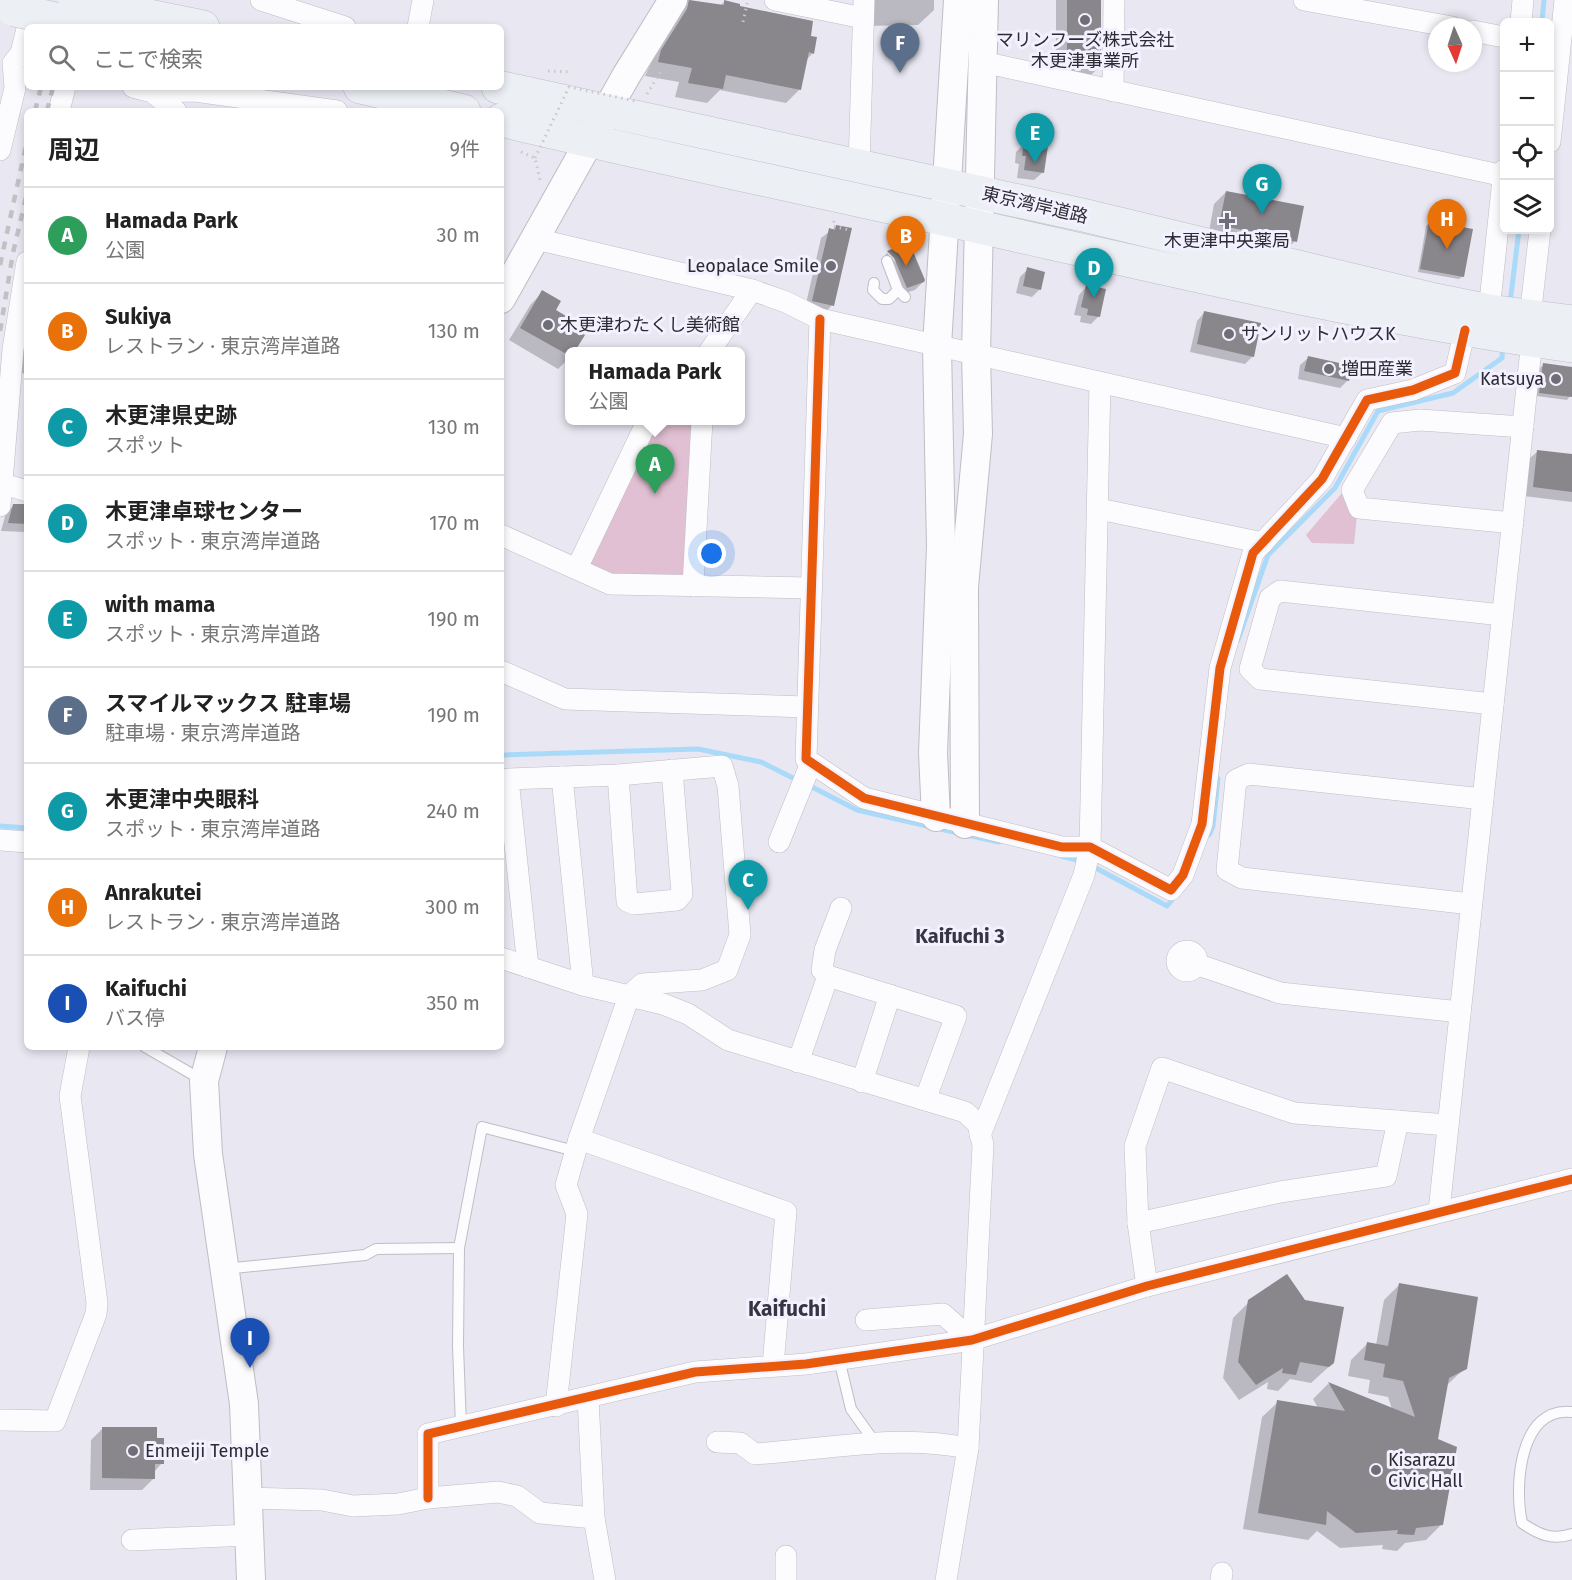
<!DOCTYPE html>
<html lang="ja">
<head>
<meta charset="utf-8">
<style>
  :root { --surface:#fff; --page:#f6f6f6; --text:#222; --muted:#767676; --line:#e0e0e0; --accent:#0b8043 }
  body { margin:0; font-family:"Fira Sans","Noto Sans JP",sans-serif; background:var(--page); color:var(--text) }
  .controls { position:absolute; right:18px; top:18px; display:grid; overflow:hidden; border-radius:9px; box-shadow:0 3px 9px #0003 }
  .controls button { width:54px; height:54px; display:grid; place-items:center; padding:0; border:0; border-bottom:2px solid var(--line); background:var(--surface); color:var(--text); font:30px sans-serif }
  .compass { position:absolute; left:1428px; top:18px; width:54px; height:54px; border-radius:50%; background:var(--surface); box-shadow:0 3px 9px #0003; rotate:177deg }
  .you { position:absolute; left:712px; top:554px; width:21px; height:21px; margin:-15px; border:4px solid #fff; border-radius:50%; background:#1a73e8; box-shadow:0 0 0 9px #1a73e833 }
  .badge { display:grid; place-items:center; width:39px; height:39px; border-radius:50%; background:var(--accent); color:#fff; font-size:20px; font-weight:700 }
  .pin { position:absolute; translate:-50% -50px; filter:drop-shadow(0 2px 3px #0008) }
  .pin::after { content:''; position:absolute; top:32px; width:21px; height:18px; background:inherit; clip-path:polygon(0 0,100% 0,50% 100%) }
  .popup { position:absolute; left:565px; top:347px; width:180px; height:78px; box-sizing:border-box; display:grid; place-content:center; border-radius:9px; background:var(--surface); filter:drop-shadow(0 2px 4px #0005); font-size:20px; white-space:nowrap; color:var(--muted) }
  .popup b { font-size:22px; color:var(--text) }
  .popup::after { content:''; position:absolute; left:50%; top:100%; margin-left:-12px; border:12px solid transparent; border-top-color:var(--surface) }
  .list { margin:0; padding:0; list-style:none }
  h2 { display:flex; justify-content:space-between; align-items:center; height:78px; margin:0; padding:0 24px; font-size:26px }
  h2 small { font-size:20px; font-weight:400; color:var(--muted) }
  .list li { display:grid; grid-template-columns:39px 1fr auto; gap:18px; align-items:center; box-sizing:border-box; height:96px; padding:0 24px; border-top:2px solid var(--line) }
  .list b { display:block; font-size:22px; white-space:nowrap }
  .list p { margin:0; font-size:20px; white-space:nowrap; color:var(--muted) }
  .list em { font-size:20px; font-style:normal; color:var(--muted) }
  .icon { flex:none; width:33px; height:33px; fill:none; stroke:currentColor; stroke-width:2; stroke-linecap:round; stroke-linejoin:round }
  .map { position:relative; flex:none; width:1572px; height:1580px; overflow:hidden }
  .search { position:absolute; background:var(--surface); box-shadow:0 3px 9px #0003; left:24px; top:24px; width:480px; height:66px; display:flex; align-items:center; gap:15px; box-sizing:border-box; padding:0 21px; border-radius:9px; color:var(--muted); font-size:22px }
  .panel { position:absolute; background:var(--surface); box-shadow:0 3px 9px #0003; left:24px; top:108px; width:480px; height:942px; border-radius:9px }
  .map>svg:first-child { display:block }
  .green { fill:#e0c0d2 }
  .shadow { fill:#0003 }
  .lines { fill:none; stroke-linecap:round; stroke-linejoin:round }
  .stream { stroke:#aadaf9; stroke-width:5 }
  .building { fill:#89868c }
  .lane-casing { stroke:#bfbdc5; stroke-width:12 }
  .street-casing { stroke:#bfbdc5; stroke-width:22 }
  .secondary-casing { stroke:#bfbdc5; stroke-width:30 }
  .highway-casing { stroke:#bcbec8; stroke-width:34 }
  .path { stroke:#c8c8cb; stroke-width:3; stroke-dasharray:1.5 4.5; stroke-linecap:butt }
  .lane { stroke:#fcfbfd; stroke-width:10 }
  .street { stroke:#fcfbfd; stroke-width:21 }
  .secondary { stroke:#fcfbfd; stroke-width:28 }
  .highway { stroke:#eceff4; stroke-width:33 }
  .rail { stroke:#c1c0c3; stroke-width:4.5; stroke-dasharray:8 8; stroke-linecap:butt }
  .highway-bridge-casing { stroke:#bcbec8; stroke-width:34; stroke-linecap:butt }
  .path-bridge { stroke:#c8c8cb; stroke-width:3; stroke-dasharray:1.5 4.5; stroke-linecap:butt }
  .highway-bridge { stroke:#eceff4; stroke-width:33 }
  .cycleway-casing { stroke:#f3f1ff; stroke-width:13 }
  .cycleway { stroke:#e8590c; stroke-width:9 }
  .poi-dot { fill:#6f6d75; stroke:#f3f1ff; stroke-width:2 }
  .labels { text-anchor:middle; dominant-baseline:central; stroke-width:6; stroke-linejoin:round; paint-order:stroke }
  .poi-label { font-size:18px; fill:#2d2b32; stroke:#f3f1ff; text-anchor:start }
  .street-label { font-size:18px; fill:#2d2b32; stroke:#f3f1ff }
  .neighbourhood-label { font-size:20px; font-weight:bold; fill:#373543; stroke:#f3f1ff }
  .quarter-label { font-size:21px; font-weight:bold; fill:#373543; stroke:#f3f1ff }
</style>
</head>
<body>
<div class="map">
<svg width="1572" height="1580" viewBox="0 0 1572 1580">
  <rect width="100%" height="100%" fill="#e9e7f1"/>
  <g class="green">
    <path d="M661,421H693L686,571L682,577H613L591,567L589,559L654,428Z"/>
    <path d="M1342,493L1350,510L1357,515L1354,544L1312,543L1306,535Z"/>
  </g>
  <g class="shadow">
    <path d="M688,0L720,6L724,2L809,37L813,53L806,60L800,89L786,103L720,90L707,103L675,97L679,82L645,76L675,13Z"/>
    <path d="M858,0H934V10L918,25L862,26Z"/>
    <path d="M1056,0H1100L1099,67L1087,79H1056Z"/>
    <path d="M1024,144L1042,173L1034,180L1017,178L1019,164L1015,163L1016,152Z"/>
    <path d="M1226,192L1295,241L1283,253L1208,237L1214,204Z"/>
    <path d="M1430,222L1463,276L1459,279L1418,272L1426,226Z"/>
    <path d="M837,226L832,305L825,313L805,308L821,238Z"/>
    <path d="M908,244L923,282L915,290L899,295L887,266L881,260L887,253L898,265L891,253H887Z"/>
    <path d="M1028,269L1040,289L1032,297L1016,293L1020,277Z"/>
    <path d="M1086,287L1099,316L1091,324L1080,322L1081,316L1074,315L1079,295Z"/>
    <path d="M543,292L554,310L570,328L583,335L573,352H570V357L558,369L509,340L531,304Z"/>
    <path d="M1204,313L1253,356L1245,364L1190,352L1197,321Z"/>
    <path d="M27,343V376L14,368Z"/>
    <path d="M1308,358L1348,380L1340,388L1298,379L1300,365Z"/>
    <path d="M1543,365L1572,368L1570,396L1567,400L1536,396L1540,368Z"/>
    <path d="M1538,451L1572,455V502L1524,496L1528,460Z"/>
    <path d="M14,505L27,506L25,532L1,531L6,513Z"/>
    <path d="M1400,1284L1465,1368L1446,1386L1436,1440L1442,1524L1426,1540L1405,1543L1397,1551L1382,1549L1383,1545L1340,1548L1317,1531L1308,1540L1243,1529L1262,1417L1278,1402L1318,1408L1313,1399L1328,1384L1392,1409L1388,1397L1368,1393L1370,1380L1348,1376L1351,1360L1367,1344L1376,1345L1384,1300Z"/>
    <path d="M1249,1302L1333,1363L1311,1383L1290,1379L1278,1391L1267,1389L1268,1382L1239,1400L1223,1378L1233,1318Z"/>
    <path d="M103,1428L162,1463L154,1472V1478L142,1490H90L91,1440Z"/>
  </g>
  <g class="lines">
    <g class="stream">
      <path d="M1542,22L1544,0"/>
      <path d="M1510,303L1519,230"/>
      <path d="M1238,640L1268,555L1335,488L1378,411L1453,393L1502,358L1503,345"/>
      <path d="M501,755L698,749L761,762L799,781"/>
      <path d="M808,785L857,810L958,833"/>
      <path d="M0,826L27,828"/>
      <path d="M967,835L999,842"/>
      <path d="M1209,835L1213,826L1218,779"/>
      <path d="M1061,856L1081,861"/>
      <path d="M1092,866L1167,906L1176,895"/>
    </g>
  </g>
  <g class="building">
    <path d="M689,0L724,5V0L740,4V6L813,21L811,36L817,37L814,54L809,52L801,90L726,75L723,89L688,83L692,68L658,62L661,50L687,9Z"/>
    <path d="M1067,0H1101V68L1067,67Z"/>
    <path d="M1024,142L1048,146L1044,173L1024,170L1026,156H1022Z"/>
    <path d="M1226,191L1304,206L1297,242L1219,225Z"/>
    <path d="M1429,221L1473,229L1464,277L1420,269Z"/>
    <path d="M836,225L852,228L834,306L812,301L829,228L835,230Z"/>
    <path d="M909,242L925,280L924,282L907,288L894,258L887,251Z"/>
    <path d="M1027,267L1045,272L1041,290L1023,286Z"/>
    <path d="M1086,285L1106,289L1100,317L1087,315L1088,309L1081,307Z"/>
    <path d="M542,290L561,301L556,310L576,322L572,327L585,335L575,351H570V356L520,328Z"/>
    <path d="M1204,311L1261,323L1254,357L1197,344Z"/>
    <path d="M1308,356L1353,366L1349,381L1304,371Z"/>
    <path d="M1543,363L1572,367V397L1539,393Z"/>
    <path d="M1537,450L1572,454V492L1533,487Z"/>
    <path d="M13,504H27V524L8,523Z"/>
    <path d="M1287,1274L1305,1300L1344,1307L1334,1363L1329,1367L1300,1362L1296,1375L1282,1373L1283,1368L1256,1385L1238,1362L1248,1300Z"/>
    <path d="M1399,1283L1478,1297L1467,1369L1449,1378L1438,1439L1457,1447L1443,1525L1416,1528L1414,1535L1397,1534L1398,1530L1356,1533L1327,1511L1326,1525L1258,1513L1277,1400L1345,1411L1328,1382L1415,1417L1403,1381L1383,1377L1385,1364L1364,1360L1367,1342L1388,1346Z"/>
    <path d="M102,1427H157V1438H164V1464H155V1479L102,1478Z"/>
  </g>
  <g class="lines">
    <g class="lane-casing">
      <g id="lane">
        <path d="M887,261L898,290L905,297"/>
        <path d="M874,283L873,290L882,299H889L898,290"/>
        <path d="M145,1047L204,1081"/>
        <path d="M224,1269L365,1255L376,1249L459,1248"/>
        <path d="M839,1359L851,1409L876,1444"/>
        <path d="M1572,1412C1519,1406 1514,1487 1522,1523C1538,1534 1552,1541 1572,1534"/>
        <path d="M461,1427L458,1346L459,1248L482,1127L575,1151"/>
      </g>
    </g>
    <g class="street-casing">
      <g id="street">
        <path d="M261,0L345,27"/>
        <path d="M775,0L863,18"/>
        <path d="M1304,0L1452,27"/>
        <path d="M1521,22L1523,0"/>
        <path d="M418,27L423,0"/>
        <path d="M1473,31L1504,37"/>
        <path d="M983,62L1504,176"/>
        <path d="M133,87L152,92L176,111"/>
        <path d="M1113,91L1114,0"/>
        <path d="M152,92L195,91L337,111"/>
        <path d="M59,111L65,87"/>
        <path d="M1550,142L1565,0"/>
        <path d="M0,150L15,88L13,63L21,53L27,29"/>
        <path d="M859,166L864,0"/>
        <path d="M536,239L752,290L786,302L820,319L1346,438"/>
        <path d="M1489,311L1504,170"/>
        <path d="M1530,317L1540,230"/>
        <path d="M820,319L806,759L864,798L1062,847H1090L1171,890L1183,875L1202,824L1220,668L1253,553L1322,479L1367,400L1413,390L1455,373L1465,330"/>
        <path d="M709,352L752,290"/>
        <path d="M3,484L27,491"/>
        <path d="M0,506L13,349L27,262"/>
        <path d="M1099,509L1263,543"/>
        <path d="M1513,523L1359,508L1352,490L1392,423L1420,420L1523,427"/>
        <path d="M501,535L610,584L810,588"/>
        <path d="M577,568L644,428L650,420"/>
        <path d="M693,586L702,420"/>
        <path d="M501,671L565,699L806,707"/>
        <path d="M1493,704L1260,679L1250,669L1270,598L1280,591L1502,615"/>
        <path d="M618,775L627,901L634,904L677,900L682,894L672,770"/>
        <path d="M562,777L583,985"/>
        <path d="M0,840L27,842"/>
        <path d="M779,842L811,763"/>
        <path d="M1471,904L1242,878L1227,870L1236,780L1249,774L1483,799"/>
        <path d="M841,908L825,950L822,970L828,976L956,1016L925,1100"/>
        <circle cx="1187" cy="961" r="10"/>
        <path d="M501,958L583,985L663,1004L688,1014L728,1040L965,1112L978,1124L983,1145L968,1448L946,1580"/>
        <path d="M1196,964L1280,993L1460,1012"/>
        <path d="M528,967L508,779L618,775L722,766L728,786L740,935L727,970L702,980L642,984L629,996L579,1139L566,1185L577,1214L556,1406"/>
        <path d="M798,1062L828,976"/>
        <path d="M862,1082L890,995"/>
        <path d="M980,1135L1084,875L1090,847L1100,383"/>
        <path d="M579,1139L786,1212L773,1366"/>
        <path d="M1439,1211L1532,340"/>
        <path d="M1138,1223L1280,1192L1386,1176L1398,1121"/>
        <path d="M1147,1286L1138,1223L1135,1146L1162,1068L1294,1113L1448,1125"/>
        <path d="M866,1320L943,1314L972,1340"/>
        <path d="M588,1398L594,1518L605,1580"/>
        <path d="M0,1420L55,1421L96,1314L97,1303L70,1096L79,1047"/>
        <path d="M717,1442L740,1443L755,1454C825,1449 899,1434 968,1448"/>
        <path d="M249,1498L322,1500L353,1506L398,1504L428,1498L498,1492L517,1496L540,1513L594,1518"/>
        <path d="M428,1498V1434L695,1372L806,1364L972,1340L1147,1286L1572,1179"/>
        <path d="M132,1540L250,1535"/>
        <path d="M786,1580V1556"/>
        <path d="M1221,1580L1222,1573"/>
      </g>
    </g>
    <g class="secondary-casing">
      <g id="secondary">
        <path d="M501,299L626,76L673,0"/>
        <path d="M936,817L933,753L941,546L937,346L958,0"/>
        <path d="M965,824L964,587L978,434L976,355L984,0"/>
        <path d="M213,1047L204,1081L208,1154L244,1404L251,1580"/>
      </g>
    </g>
    <g class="highway-casing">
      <g id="highway">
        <path d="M110,8L203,27"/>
        <path d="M360,87L464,111"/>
        <path d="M498,87L1087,216L1435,300L1489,311L1572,322"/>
        <path d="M501,120C660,158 819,191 979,227C1176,271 1372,318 1572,346"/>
      </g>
    </g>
    <g class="path">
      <path d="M743,22L748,0"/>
      <path d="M548,71L571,72"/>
      <path d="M647,94L661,71L658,70"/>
      <path d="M521,152L535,158L540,180"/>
      <path d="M834,221L833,226L849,230"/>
    </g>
    <use href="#lane" class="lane"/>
    <use href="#street" class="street"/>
    <use href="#secondary" class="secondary"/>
    <use href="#highway" class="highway"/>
    <g class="rail">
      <path d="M56,27L63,0"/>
      <path d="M69,27L76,0"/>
      <path d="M35,111L41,87"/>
      <path d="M47,111L53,87"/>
      <path d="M0,265L27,141"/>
      <path d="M0,331L13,253L27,193"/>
    </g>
    <g class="highway-bridge-casing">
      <g id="highway-bridge">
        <path d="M75,0L110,8"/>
        <path d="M14,10L92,27"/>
      </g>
    </g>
    <path class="path-bridge" d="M535,158L569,87L635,101"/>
    <use href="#highway-bridge" class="highway-bridge"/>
    <g class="cycleway-casing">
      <g id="cycleway">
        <path d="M820,319L806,759L864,798L1062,847H1090L1171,890L1183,875L1202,824L1220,668L1253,553L1322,479L1367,400L1413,390L1455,373L1465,330"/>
        <path d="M428,1498V1434L695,1372L806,1364L972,1340L1147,1286L1572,1179"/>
      </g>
    </g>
    <use href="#cycleway" class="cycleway"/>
  </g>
  <g class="poi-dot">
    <circle cx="1085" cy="20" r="6"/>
    <path d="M1224 212h6v6h6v6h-6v6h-6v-6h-6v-6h6z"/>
    <circle cx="831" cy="266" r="6"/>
    <circle cx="548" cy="325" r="6"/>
    <circle cx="1229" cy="334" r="6"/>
    <circle cx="1329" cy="369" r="6"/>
    <circle cx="1556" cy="379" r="6"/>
    <circle cx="133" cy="1451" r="6"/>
    <circle cx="1376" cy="1470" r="6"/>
  </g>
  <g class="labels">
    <g class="poi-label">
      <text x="1085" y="40" text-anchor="middle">マリンフーズ株式会社<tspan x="1085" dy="21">木更津事業所</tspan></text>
      <text x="1227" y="241" text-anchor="middle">木更津中央薬局</text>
      <text x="819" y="266" text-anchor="end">Leopalace Smile</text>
      <text x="560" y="325">木更津わたくし美術館</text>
      <text x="1241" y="334">サンリットハウスK</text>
      <text x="1341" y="369">増田産業</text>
      <text x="1544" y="379" text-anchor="end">Katsuya</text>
      <text x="145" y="1451">Enmeiji Temple</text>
      <text x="1388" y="1460">Kisarazu<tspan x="1388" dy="21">Civic Hall</tspan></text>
    </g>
    <g class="street-label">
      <text transform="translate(1035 205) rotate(13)">東京湾岸道路</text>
    </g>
    <g class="neighbourhood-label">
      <text x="960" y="936">Kaifuchi 3</text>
    </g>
    <g class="quarter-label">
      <text x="787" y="1309">Kaifuchi</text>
    </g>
  </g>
</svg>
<div class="controls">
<button>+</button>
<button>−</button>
<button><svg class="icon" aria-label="locate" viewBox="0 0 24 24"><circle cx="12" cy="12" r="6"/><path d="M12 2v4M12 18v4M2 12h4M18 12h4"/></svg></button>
<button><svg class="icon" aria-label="layers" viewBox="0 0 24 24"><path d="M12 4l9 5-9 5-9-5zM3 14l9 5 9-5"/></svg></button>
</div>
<svg class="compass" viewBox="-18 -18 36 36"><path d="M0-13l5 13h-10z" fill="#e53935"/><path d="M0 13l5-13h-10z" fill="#767676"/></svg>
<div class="you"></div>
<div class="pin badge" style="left:655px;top:494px;background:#2e9e5b">A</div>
<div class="popup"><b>Hamada Park</b>公園</div>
<div class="pin badge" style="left:906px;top:266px;background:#e8710a">B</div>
<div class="pin badge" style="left:748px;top:910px;background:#0f9aa8">C</div>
<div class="pin badge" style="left:1094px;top:298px;background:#0f9aa8">D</div>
<div class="pin badge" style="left:1035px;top:163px;background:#0f9aa8">E</div>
<div class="pin badge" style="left:900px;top:73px;background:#5c6f8a">F</div>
<div class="pin badge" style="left:1262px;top:214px;background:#0f9aa8">G</div>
<div class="pin badge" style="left:1447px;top:249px;background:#e8710a">H</div>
<div class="pin badge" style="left:250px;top:1368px;background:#1a4fb4">I</div>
<div class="search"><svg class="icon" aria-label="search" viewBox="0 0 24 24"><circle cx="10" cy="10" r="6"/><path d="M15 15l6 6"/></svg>ここで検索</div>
<section class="panel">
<h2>周辺<small>9件</small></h2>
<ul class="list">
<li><span class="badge" style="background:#2e9e5b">A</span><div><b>Hamada Park</b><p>公園</p></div><em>30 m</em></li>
<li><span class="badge" style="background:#e8710a">B</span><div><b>Sukiya</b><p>レストラン · 東京湾岸道路</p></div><em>130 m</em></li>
<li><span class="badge" style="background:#0f9aa8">C</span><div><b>木更津県史跡</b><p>スポット</p></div><em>130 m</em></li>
<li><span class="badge" style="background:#0f9aa8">D</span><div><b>木更津卓球センター</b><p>スポット · 東京湾岸道路</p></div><em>170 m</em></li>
<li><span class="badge" style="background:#0f9aa8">E</span><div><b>with mama</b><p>スポット · 東京湾岸道路</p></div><em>190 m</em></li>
<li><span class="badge" style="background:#5c6f8a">F</span><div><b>スマイルマックス 駐車場</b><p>駐車場 · 東京湾岸道路</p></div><em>190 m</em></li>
<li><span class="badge" style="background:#0f9aa8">G</span><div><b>木更津中央眼科</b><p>スポット · 東京湾岸道路</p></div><em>240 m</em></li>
<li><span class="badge" style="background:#e8710a">H</span><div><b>Anrakutei</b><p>レストラン · 東京湾岸道路</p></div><em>300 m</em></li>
<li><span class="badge" style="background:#1a4fb4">I</span><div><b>Kaifuchi</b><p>バス停</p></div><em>350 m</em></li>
</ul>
</section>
</div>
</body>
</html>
